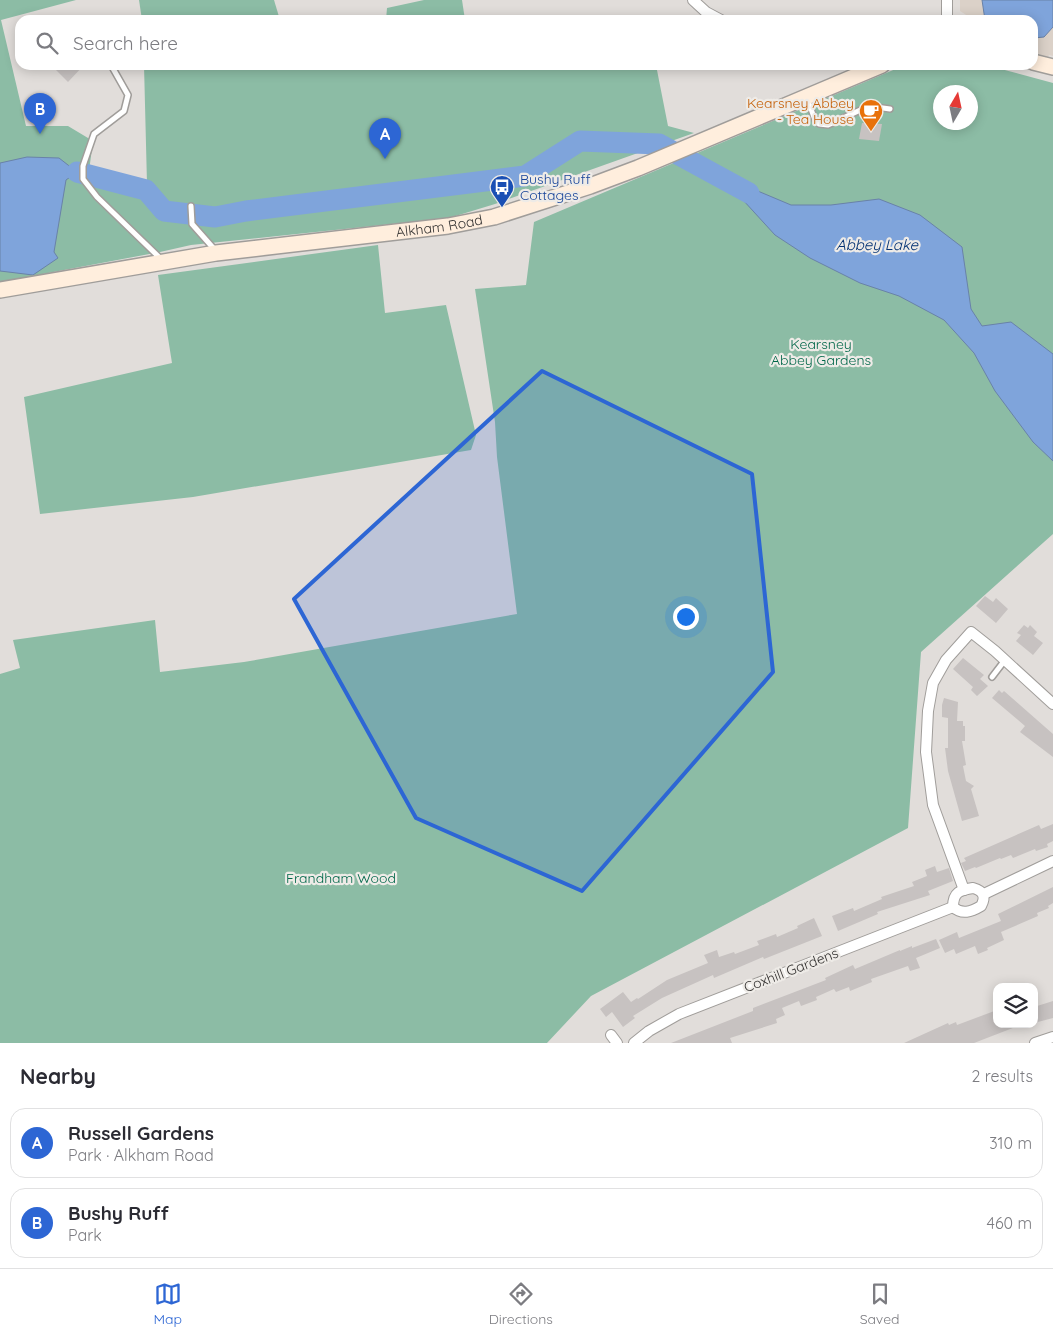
<!DOCTYPE html>
<html lang="en">
<head>
<meta charset="utf-8">
<style>
  :root { --surface:#fff; --page:#f7f7f7; --text:#2b2b33; --muted:#7c7c81; --line:#e1e1e2; --accent:#2d66d4 }
  body { margin:0; font-family:Quicksand,sans-serif; background:var(--page); color:var(--text) }
  .controls { position:absolute; right:15px; bottom:15px; display:grid; overflow:hidden; border-radius:10px; box-shadow:0 2px 12px #0003 }
  .controls button { width:45px; height:45px; display:grid; place-items:center; padding:0; border:0; border-bottom:1px solid var(--line); background:var(--surface); color:var(--text); font:25px sans-serif }
  .compass { position:absolute; left:933px; top:85px; width:45px; height:45px; border-radius:50%; background:var(--surface); box-shadow:0 2px 12px #0003; rotate:9deg }
  .you { position:absolute; left:685px; top:616px; width:18px; height:18px; margin:-12px; border:4px solid #fff; border-radius:50%; background:#1a73e8; box-shadow:0 0 0 8px #1a73e833 }
  .badge { display:grid; place-items:center; width:32px; height:32px; border-radius:50%; background:var(--accent); color:#fff; font-size:16px; font-weight:700 }
  .pin { position:absolute; translate:-50% -41px; filter:drop-shadow(0 1px 2px #0008) }
  .pin::after { content:''; position:absolute; top:26px; width:18px; height:15px; background:inherit; clip-path:polygon(0 0,100% 0,50% 100%) }
  .list { margin:0; padding:0; list-style:none }
  h2 { display:flex; justify-content:space-between; align-items:center; height:65px; margin:0; padding:0 20px; font-size:21px }
  h2 small { font-size:16px; font-weight:400; color:var(--muted) }
  .list li { display:grid; grid-template-columns:32px 1fr auto; gap:15px; align-items:center; box-sizing:border-box; height:70px; margin:0 10px 10px; padding:0 10px; border:1px solid var(--line); border-radius:15px }
  .list b { display:block; font-size:19px; white-space:nowrap }
  .list p { margin:0; font-size:16px; white-space:nowrap; color:var(--muted) }
  .list em { font-size:16px; font-style:normal; color:var(--muted) }
  .icon { flex:none; width:28px; height:28px; fill:none; stroke:currentColor; stroke-width:2; stroke-linecap:round; stroke-linejoin:round }
  .map { position:relative; flex:none; width:1053px; height:1043px; overflow:hidden }
  .search { position:absolute; background:var(--surface); box-shadow:0 2px 12px #0003; left:15px; right:15px; top:15px; height:55px; display:flex; align-items:center; gap:12px; box-sizing:border-box; padding:0 18px; border-radius:15px; color:var(--muted); font-size:19px }
  .sheet { height:225px; background:var(--surface) }
  nav { display:flex; justify-content:space-around; align-items:center; box-sizing:border-box; height:70px; border-top:1px solid var(--line); background:var(--surface); font-size:14px; color:var(--muted) }
  nav a { display:grid; justify-items:center; gap:2px }
  nav .on { color:var(--accent) }
  .map>svg:first-child { display:block }
  .built { fill:#dbd1c8 }
  .green { fill:#8cbca5; fill-rule:evenodd }
  .water { fill:#7fa4db; stroke:#6982a8 }
  .lines { fill:none; stroke-linecap:round; stroke-linejoin:round }
  .river { stroke:#7fa4db; stroke-width:21 }
  .building { fill:#c7c2c1 }
  .lane-casing { stroke:#a09d9a; stroke-width:8 }
  .street-casing { stroke:#a09d9a; stroke-width:12 }
  .secondary-casing { stroke:#a09d9a; stroke-width:18 }
  .lane { stroke:#fff; stroke-width:5 }
  .street { stroke:#fff; stroke-width:10 }
  .secondary { stroke:#fed; stroke-width:15 }
  .marked { fill:#2d66d4; fill-opacity:0.2; stroke:#2d66d4; stroke-width:4; stroke-linejoin:round }
  .labels { text-anchor:middle; dominant-baseline:central; stroke-width:4.5; stroke-linejoin:round; paint-order:stroke }
  .food-label { font-size:14px; fill:#c56008; stroke:#eeebe7; text-anchor:end }
  .transit-label { font-size:14px; fill:#164399; stroke:#eeebe7; text-anchor:start }
  .street-label { font-size:14px; fill:#353332; stroke:#eeebe7 }
  .park-label { font-size:14px; fill:#006749; stroke:#eeebe7 }
  .water-label { font-size:15px; font-style:italic; fill:#053374; stroke:#eeebe7 }
</style>
</head>
<body>
<div class="map">
<svg width="1053" height="1043" viewBox="0 0 1053 1043">
  <rect width="100%" height="100%" fill="#e1ddda"/>
  <path class="built" d="M960,0H1053V56L1049,55L1048,57L1033,55V20H974L960,11Z"/>
  <g class="green">
    <path d="M0,0H76L1,20L26,126H68L93,141L89,171L147,184L144,65H656L668,126L694,133L495,204L449,218L191,245L160,252L0,282Z"/>
    <path d="M139,0H274L280,20H142Z"/>
    <path d="M424,0H462L465,20H386L387,8Z"/>
    <path d="M905,65H986L1053,83V534L921,652L908,828L591,996L547,1043H0V674L20,668L13,640L155,620L160,672L244,662L517,614L497,457L495,422L475,289L526,285L534,222ZM940,92H970V122H940Z"/>
    <path d="M378,245L385,313L446,305L476,435L471,450L193,497L40,514L24,397L172,363L158,275Z"/>
  </g>
  <g class="water">
    <path d="M982,0H1053V27L1044,37L1034,38L1033,20H985Z"/>
    <path d="M27,157L59,158L77,172L66,180L54,252L58,258L33,275L0,271V163Z"/>
    <path d="M753,189L791,205H831L879,199L920,215L962,247L971,309L982,326L1011,322L1053,354V461L1033,442L995,391L974,353L944,320L899,296L860,283L810,258L775,235L743,200Z"/>
  </g>
  <g class="lines">
    <path class="river" d="M77,172L146,190L164,211L215,217L246,211L525,176L580,141L659,144L749,193"/>
  </g>
  <g class="building">
    <path d="M51,65H84L68,82Z"/>
    <path d="M862,123L882,124L879,141L859,139Z"/>
    <path d="M985,596L993,602L996,598L1008,609L996,623L976,606Z"/>
    <path d="M1024,625L1028,628L1030,625L1037,632L1034,636L1043,643L1033,655L1016,641L1021,635L1017,633Z"/>
    <path d="M963,658L984,675L980,679L988,686L977,696L971,690L973,687L953,669Z"/>
    <path d="M999,690L1002,693L1004,691L1053,734V757L1020,732L1025,726L992,698Z"/>
    <path d="M944,698L958,702L957,721H963V726H965V741H962L966,765L963,766L966,781L974,786L971,789L979,816L962,821L948,771L945,748H948V718L942,717V705Z"/>
    <path d="M1053,824V841L1047,844L1048,847L1036,851L1035,849L1013,858L1011,855L1001,859L1000,858L976,868L975,867L965,871L961,863L966,861L964,858L1039,825L1041,829Z"/>
    <path d="M935,866L937,872L949,868L953,881L928,891L930,895L877,912L878,914L838,931L832,916L853,908L854,911L882,899L881,897L914,886L912,882L927,876L925,870Z"/>
    <path d="M1053,887V903L1048,906L1049,908L1037,913L1038,916L1001,932L1004,940L987,948L988,950L978,954L975,946L956,954L954,949L945,953L939,940L957,932L959,938L1001,921L998,914Z"/>
    <path d="M814,918L822,936L764,959L763,957L714,978L713,975L662,998L633,1016L635,1018L623,1027L612,1012L606,1017L600,1009L623,992L631,1002L637,998L638,999L667,980L708,963L704,955L717,950L719,957L734,952L735,954L759,945L757,941L776,934L777,937L798,928L797,926Z"/>
    <path d="M936,939L940,948L916,958L920,968L910,971L908,966L871,979L872,982L850,991L849,987L836,992L834,989L816,997L817,1000L801,1006L799,1001L782,1008L785,1015L776,1019L777,1023L730,1038L732,1043H671L753,1011V1008L826,980L825,978L853,965L855,969L900,950V951L912,946V948Z"/>
    <path d="M1053,1001V1018L1034,1023V1007Z"/>
    <path d="M997,1010V1024H1018V1026L974,1043H904L948,1023L949,1025L956,1022L957,1025Z"/>
  </g>
  <g class="lines">
    <g class="lane-casing">
      <g id="lane">
        <path d="M111,65L128,95L124,111L94,134L83,166V179L97,197L162,260"/>
        <path d="M807,98L815,120L819,124L828,125L869,106L890,109"/>
        <path d="M191,206L192,224L215,250"/>
        <path d="M992,677L1005,660"/>
      </g>
    </g>
    <g class="street-casing">
      <g id="street">
        <path d="M693,0L706,12L721,20"/>
        <path d="M947,0V20"/>
        <path d="M973,888C984,891 986,897 981,906C971,912 962,915 953,907C953,892 960,890 973,888Z"/>
        <path d="M964,890L933,805L926,752L928,711L933,683L946,660L971,632L995,651L1053,704"/>
        <path d="M984,894L1053,861"/>
        <path d="M611,1035L617,1043"/>
        <path d="M634,1043L649,1031L679,1014L953,907"/>
        <path d="M1035,1043L1053,1037"/>
      </g>
    </g>
    <g class="secondary-casing">
      <g id="secondary">
        <path d="M1033,62L1053,67"/>
        <path id="s1" d="M0,290L216,253L448,226L494,217L590,186L638,168L882,65"/>
      </g>
    </g>
    <use href="#lane" class="lane"/>
    <use href="#street" class="street"/>
    <use href="#secondary" class="secondary"/>
  </g>
  <path class="marked" d="M542,371L752,474L773,672L582,891L416,818L294,599Z"/>
  <defs>
    <g id="cafe-pin" transform="scale(1.25)"><path d="M0 17L-7.5 6A9.5 9.5 0 1 1 7.5 6Z" fill="#e8710a" stroke="#eeebe7"/><path d="M-5.5-4.5H6V0H3Q3 3.5 0 3.5H-2.5Q-5.5 3.5-5.5 0ZM3-3.2v2h1.7v-2ZM-6 4.5H4V6H-6Z" fill="#fff"/></g>
    <g id="bus-pin" transform="scale(1.25)"><path d="M0 17L-7.5 6A9.5 9.5 0 1 1 7.5 6Z" fill="#1a4fb4" stroke="#eeebe7"/><path d="M-5-6H5V4H4V6H2V4H-2V6H-4V4H-5ZM-3.5-4V0h7V-4ZM-3.5 1.2v1.5H-2V1.2ZM2 1.2v1.5H3.5V1.2Z" fill="#fff"/></g>
  </defs>
  <g fill-rule="evenodd">
    <use href="#cafe-pin" x="871" y="111"/>
    <use href="#bus-pin" x="502" y="187"/>
  </g>
  <g class="labels">
    <g class="food-label">
      <text x="854" y="103">Kearsney Abbey<tspan x="854" dy="16">- Tea House</tspan></text>
    </g>
    <g class="transit-label">
      <text x="520" y="179">Bushy Ruff<tspan x="520" dy="16">Cottages</tspan></text>
    </g>
    <g class="street-label">
      <text stroke="none"><textPath href="#s1" startOffset="444">Alkham Road</textPath></text>
      <text transform="translate(791 970) rotate(-21)">Coxhill Gardens</text>
    </g>
    <g class="park-label">
      <text x="821" y="344">Kearsney<tspan x="821" dy="16">Abbey Gardens</tspan></text>
      <text x="341" y="878">Frandham Wood</text>
    </g>
    <g class="water-label">
      <text x="877" y="244">Abbey Lake</text>
    </g>
  </g>
</svg>
<div class="controls">
<button><svg class="icon" aria-label="layers" viewBox="0 0 24 24"><path d="M12 4l9 5-9 5-9-5zM3 14l9 5 9-5"/></svg></button>
</div>
<svg class="compass" viewBox="-18 -18 36 36"><path d="M0-13l5 13h-10z" fill="#e53935"/><path d="M0 13l5-13h-10z" fill="#7c7c81"/></svg>
<div class="you"></div>
<div class="pin badge" style="left:385px;top:159px">A</div>
<div class="pin badge" style="left:40px;top:134px">B</div>
<div class="search"><svg class="icon" aria-label="search" viewBox="0 0 24 24"><circle cx="10" cy="10" r="6"/><path d="M15 15l6 6"/></svg>Search here</div>
</div>
<section class="sheet">
<h2>Nearby<small>2 results</small></h2>
<ul class="list">
<li><span class="badge">A</span><div><b>Russell Gardens</b><p>Park · Alkham Road</p></div><em>310 m</em></li>
<li><span class="badge">B</span><div><b>Bushy Ruff</b><p>Park</p></div><em>460 m</em></li>
</ul>
</section>
<nav>
<a class="on"><svg class="icon" aria-label="map" viewBox="0 0 24 24"><path d="M3 6l6-2 6 2 6-2v14l-6 2-6-2-6 2zM9 4v14M15 6v14"/></svg>Map</a>
<a><svg class="icon" aria-label="directions" viewBox="0 0 24 24"><path d="M12 3l9 9-9 9-9-9zM9 14v-3h6M13 9l2 2-2 2"/></svg>Directions</a>
<a><svg class="icon" aria-label="saved" viewBox="0 0 24 24"><path d="M7 4h10v16l-5-4-5 4z"/></svg>Saved</a>
</nav>
</body>
</html>
